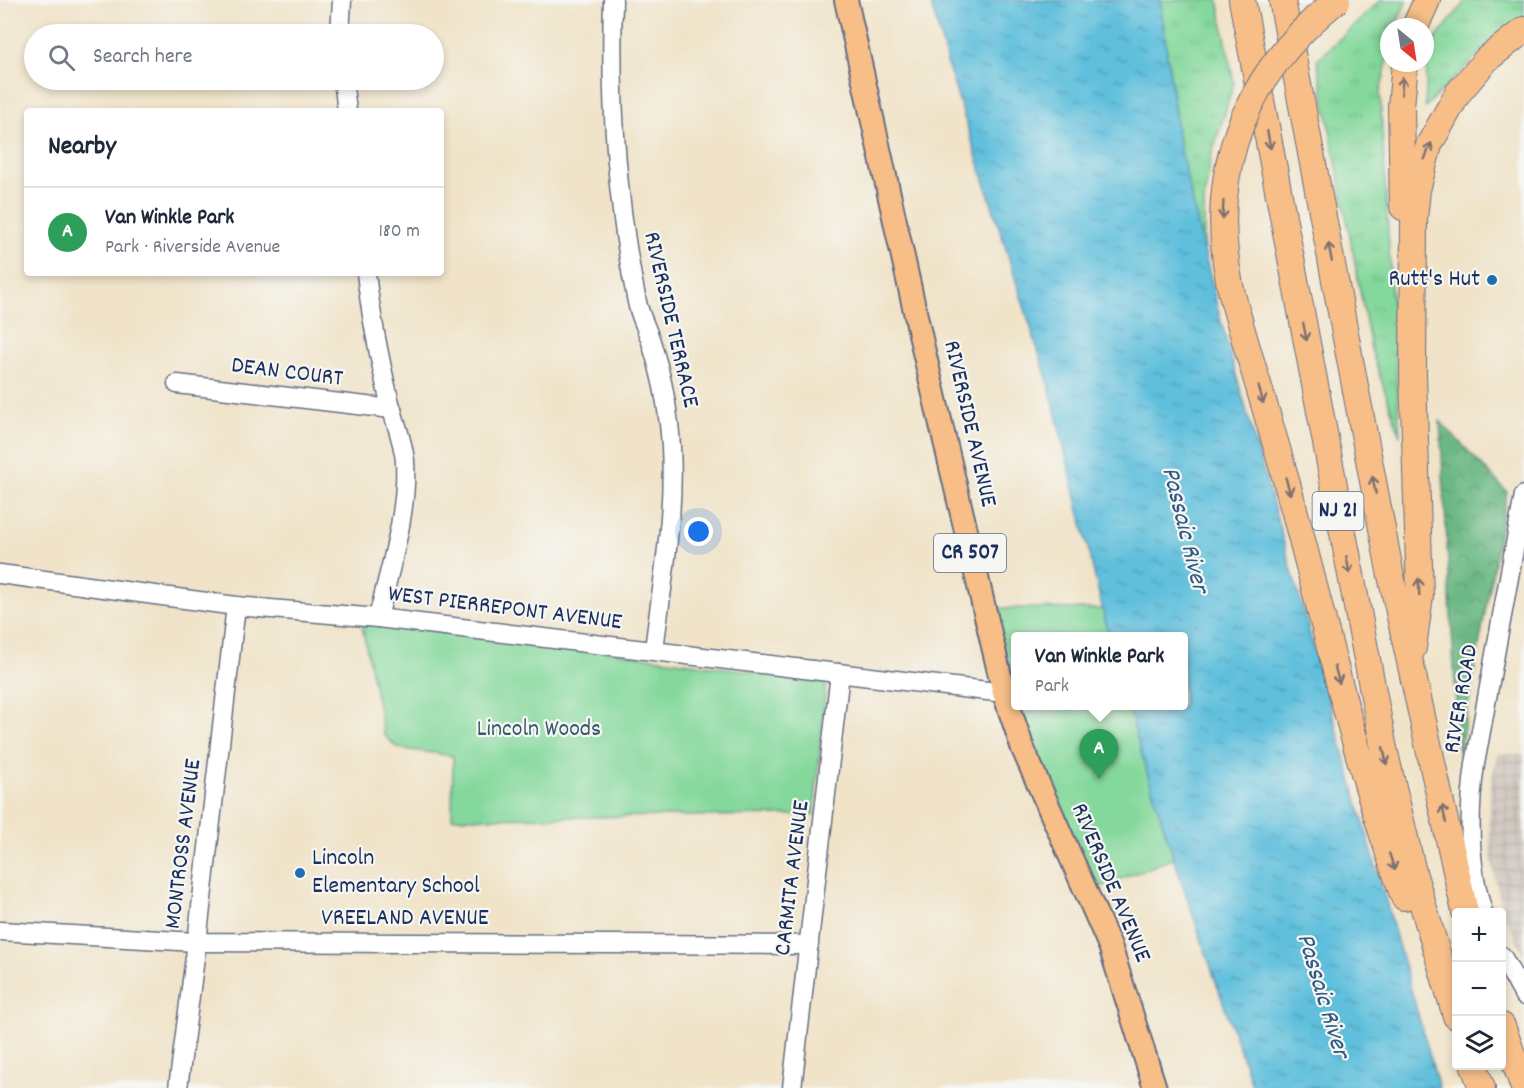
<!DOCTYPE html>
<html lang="en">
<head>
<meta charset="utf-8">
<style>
  :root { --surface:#fff; --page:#f2f2f3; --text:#1f2937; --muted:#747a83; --line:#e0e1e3; --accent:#1f6fb2 }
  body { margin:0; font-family:Dekko,sans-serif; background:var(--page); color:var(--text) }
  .controls { position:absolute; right:18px; bottom:18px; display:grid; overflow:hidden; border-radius:6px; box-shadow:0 3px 9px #0003 }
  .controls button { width:54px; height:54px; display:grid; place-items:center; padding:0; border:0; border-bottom:2px solid var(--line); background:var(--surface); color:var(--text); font:30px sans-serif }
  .compass { position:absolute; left:1380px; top:18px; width:54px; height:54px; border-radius:50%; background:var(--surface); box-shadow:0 3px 9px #0003; rotate:150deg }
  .you { position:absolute; left:699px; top:532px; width:21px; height:21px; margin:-15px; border:4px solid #fff; border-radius:50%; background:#1a73e8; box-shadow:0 0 0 9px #1a73e833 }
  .badge { display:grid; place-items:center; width:39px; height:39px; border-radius:50%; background:var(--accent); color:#fff; font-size:20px; font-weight:700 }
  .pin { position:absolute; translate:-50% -50px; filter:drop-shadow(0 2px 3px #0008) }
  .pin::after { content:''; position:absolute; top:32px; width:21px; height:18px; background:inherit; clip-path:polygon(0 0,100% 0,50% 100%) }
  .popup { position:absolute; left:1011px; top:632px; width:177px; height:78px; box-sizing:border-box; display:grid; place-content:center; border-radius:6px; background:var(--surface); filter:drop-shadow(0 2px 4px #0005); font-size:20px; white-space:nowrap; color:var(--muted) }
  .popup b { font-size:22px; color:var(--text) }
  .popup::after { content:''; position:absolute; left:50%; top:100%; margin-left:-12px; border:12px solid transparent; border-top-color:var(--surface) }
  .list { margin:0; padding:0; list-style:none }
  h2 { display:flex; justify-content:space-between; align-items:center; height:78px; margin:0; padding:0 24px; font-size:26px }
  h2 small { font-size:20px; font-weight:400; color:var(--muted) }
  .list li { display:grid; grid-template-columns:39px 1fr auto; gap:18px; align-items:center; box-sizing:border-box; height:90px; padding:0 24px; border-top:2px solid var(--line) }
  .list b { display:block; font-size:22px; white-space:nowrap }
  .list p { margin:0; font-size:20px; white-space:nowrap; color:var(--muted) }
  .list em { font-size:20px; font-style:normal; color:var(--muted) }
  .icon { flex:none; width:33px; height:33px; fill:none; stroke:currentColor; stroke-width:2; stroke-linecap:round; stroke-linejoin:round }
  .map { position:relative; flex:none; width:1524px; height:1088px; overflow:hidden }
  .search { position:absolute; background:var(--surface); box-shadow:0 3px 9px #0003; left:24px; top:24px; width:420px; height:66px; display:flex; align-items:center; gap:15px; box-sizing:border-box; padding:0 21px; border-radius:33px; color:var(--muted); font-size:22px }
  .panel { position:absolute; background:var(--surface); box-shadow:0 3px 9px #0003; left:24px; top:108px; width:420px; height:168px; border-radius:6px }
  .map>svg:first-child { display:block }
  .industrial { fill:url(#industrial-grid) }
  .grass { fill:url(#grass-tufts); stroke:#50847c; stroke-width:1.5 }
  .forest { fill:url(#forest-crowns); stroke:#437470; stroke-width:1.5 }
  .park { fill:#84d89b; stroke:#50847c; stroke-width:1.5 }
  .water { fill:url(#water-ripples); stroke:#3c779d; stroke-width:1.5 }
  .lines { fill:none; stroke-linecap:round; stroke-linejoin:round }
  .minor-casing { stroke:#666e83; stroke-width:21 }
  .major-casing { stroke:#666e83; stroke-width:26 }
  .highway-casing { stroke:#666e83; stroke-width:28 }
  .minor { stroke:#fff; stroke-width:18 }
  .major { stroke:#f7be88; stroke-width:22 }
  .highway { stroke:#f7be88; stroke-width:26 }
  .highway-bridge-casing { stroke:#666e83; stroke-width:28; stroke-linecap:butt }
  .highway-bridge { stroke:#f7be88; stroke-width:26 }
  .oneway { stroke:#7e6f71 }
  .poi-dot { fill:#1f6fb2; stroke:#f6f6f2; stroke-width:2 }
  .labels { text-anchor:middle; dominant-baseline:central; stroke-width:4.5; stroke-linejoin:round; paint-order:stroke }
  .shield { fill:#f6f6f2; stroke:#5d6b8a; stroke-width:1.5 }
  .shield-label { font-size:22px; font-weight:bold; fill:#1b2f5e }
  .poi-label { font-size:24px; fill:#1b2f5e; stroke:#f6f6f2; text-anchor:end }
  .street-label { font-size:24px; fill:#1b2f5e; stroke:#f6f6f2 }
  .park-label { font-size:24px; fill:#35596d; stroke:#f6f6f2 }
  .water-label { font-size:26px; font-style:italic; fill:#2f5a84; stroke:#f6f6f2 }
</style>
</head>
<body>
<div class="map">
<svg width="1524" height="1088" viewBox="0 0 1524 1088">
  <defs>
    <pattern id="industrial-grid" width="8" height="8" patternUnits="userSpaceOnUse" patternTransform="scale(1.5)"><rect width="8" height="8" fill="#ccc2b9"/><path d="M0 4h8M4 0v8" fill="none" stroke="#afa7a1"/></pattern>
    <pattern id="grass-tufts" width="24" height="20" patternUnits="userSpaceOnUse" patternTransform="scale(1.5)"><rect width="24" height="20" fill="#84d89b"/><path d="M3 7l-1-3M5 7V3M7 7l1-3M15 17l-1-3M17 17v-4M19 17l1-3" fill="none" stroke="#71ba88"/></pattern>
    <pattern id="forest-crowns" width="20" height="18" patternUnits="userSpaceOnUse" patternTransform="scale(1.5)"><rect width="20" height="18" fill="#6bb883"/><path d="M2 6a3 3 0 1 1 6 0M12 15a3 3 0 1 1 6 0" fill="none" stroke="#57966e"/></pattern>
    <pattern id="water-ripples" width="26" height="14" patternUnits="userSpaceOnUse" patternTransform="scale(1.5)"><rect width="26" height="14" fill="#5ebfdc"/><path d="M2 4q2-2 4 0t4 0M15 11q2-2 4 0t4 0" fill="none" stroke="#4d9cb6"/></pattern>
  </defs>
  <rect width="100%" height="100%" fill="#f6f6f2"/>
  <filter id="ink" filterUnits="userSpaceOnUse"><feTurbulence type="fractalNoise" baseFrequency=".0167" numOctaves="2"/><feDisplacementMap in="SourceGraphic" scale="12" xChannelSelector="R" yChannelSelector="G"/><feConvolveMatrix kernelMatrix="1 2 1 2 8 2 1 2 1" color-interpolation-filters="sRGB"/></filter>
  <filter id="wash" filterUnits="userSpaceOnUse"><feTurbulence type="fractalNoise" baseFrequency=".008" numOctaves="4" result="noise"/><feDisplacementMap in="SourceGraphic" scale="24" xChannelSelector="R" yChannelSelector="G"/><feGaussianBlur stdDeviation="1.35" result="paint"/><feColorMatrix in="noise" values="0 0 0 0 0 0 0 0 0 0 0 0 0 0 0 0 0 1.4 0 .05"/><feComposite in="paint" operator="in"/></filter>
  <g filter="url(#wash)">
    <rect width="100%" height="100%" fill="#f0e3c8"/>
    <path class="industrial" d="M1497,753L1524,754V956L1503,911L1496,883L1490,849L1489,818L1490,790Z"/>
    <g class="grass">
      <path d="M1160,0H1218L1234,83L1211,157L1204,200V255L1179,144Z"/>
      <path d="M1381,0H1407L1395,27H1389V53L1380,93L1400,436L1371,349L1317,60Z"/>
      <path d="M1466,0H1524V18L1502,31L1425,107L1428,49Z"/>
    </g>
    <path class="forest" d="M1440,421L1507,492L1459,756Z"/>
    <g class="park">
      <path d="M992,608L1103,609L1110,636H1015V687Z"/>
      <path d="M361,621H390L826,682L814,815L452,818L453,756L398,748L384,735Z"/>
      <path d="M1021,706H1128L1174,858L1098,888L1034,746Z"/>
    </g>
    <path class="water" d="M930,0H1160L1179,144L1220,318L1439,1088H1253C1209,961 1163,835 1128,706H1183V636H1109L1049,385L949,69Z"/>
  </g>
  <g filter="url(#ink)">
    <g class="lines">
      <g class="minor-casing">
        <g id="minor">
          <path d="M613,0C610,102 616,202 637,302C640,317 648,330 652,345C660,370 666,398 669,424C678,500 663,575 654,650"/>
          <path d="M340,34L342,0"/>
          <path d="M343,80L347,111"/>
          <path d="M366,273C371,316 379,357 389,399C394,420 403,439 405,461C408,514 390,566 378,618"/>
          <path d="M177,384L392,409"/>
          <path d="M0,574L236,606L378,618L1004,693"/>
          <path d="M1483,912C1468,864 1468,814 1475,764L1524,495"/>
          <path d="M0,931L197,942L809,945"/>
          <path d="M1502,956L1524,996"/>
          <path d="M178,1088L197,942L236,606"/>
          <path d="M792,1088L840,673"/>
        </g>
      </g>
      <g class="major-casing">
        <path id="major" d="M846,0L924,352L1004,693L1023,749L1110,946L1155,1088"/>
      </g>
      <g class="highway-casing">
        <g id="highway">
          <path d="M1242,0L1384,749L1413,872L1456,1016"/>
          <path d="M1282,0L1390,571L1465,912"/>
          <path d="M1415,27L1427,0"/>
          <path d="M1403,207L1401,107L1405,63"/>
          <path d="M1239,320C1258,386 1279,451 1296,517C1330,644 1359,773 1404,897"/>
          <path d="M1413,648L1420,596L1413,375L1414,219L1417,190L1429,145L1458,93L1487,59L1524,30"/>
          <path d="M1502,1026L1524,1088"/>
          <path d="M1474,1066L1482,1088"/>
        </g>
      </g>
      <use href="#minor" class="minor"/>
      <use href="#major" class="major"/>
      <use href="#highway" class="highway"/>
      <g class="highway-bridge-casing">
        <path id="highway-bridge" d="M1239,320C1200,193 1233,83 1337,0"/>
      </g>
      <use href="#highway-bridge" class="highway-bridge"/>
    </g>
    <defs><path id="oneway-shaft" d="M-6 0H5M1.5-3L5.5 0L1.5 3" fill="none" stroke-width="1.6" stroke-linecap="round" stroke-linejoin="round" transform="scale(1.5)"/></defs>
    <g class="oneway">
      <use href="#oneway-shaft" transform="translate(1402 86) rotate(-85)"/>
      <use href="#oneway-shaft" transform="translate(1269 140) rotate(79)"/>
      <use href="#oneway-shaft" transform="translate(1428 151) rotate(-68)"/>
      <use href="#oneway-shaft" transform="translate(1223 210) rotate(93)"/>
      <use href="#oneway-shaft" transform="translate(1330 252) rotate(-101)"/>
      <use href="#oneway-shaft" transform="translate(1305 332) rotate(79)"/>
      <use href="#oneway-shaft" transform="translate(1261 395) rotate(74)"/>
      <use href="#oneway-shaft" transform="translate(1374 485) rotate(-101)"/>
      <use href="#oneway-shaft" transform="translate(1288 486) rotate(74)"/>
      <use href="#oneway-shaft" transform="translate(1348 565) rotate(79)"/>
      <use href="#oneway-shaft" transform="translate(1419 587) rotate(-92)"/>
      <use href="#oneway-shaft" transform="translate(1337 675) rotate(75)"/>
      <use href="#oneway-shaft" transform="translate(1385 756) rotate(78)"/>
      <use href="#oneway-shaft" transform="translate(1444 814) rotate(-103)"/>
      <use href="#oneway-shaft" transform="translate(1392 862) rotate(72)"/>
    </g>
  </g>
  <g class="poi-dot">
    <circle cx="1492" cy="280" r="6"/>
    <circle cx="300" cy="873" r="6"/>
  </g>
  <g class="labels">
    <g class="shield">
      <rect x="1312.5" y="492" width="51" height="38" rx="4.5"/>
      <rect x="934" y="534" width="72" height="38" rx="4.5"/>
    </g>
    <g class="shield-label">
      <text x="1338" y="511">NJ 21</text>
      <text x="970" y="553">CR 507</text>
    </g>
    <g class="poi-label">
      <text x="1480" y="280">Rutt's Hut</text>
      <text x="312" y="859" text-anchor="start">Lincoln<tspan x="312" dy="28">Elementary School</tspan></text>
    </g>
    <g class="street-label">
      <text transform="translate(670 320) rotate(77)">RIVERSIDE TERRACE</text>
      <text transform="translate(287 373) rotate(7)">DEAN COURT</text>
      <text transform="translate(969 424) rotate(77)">RIVERSIDE AVENUE</text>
      <text transform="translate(505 609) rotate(7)">WEST PIERREPONT AVENUE</text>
      <text transform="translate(1462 699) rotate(-80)">RIVER ROAD</text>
      <text transform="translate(184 844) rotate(-83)">MONTROSS AVENUE</text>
      <text transform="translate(793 878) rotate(-83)">CARMITA AVENUE</text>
      <text transform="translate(1110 883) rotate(67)">RIVERSIDE AVENUE</text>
      <text x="405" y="919">VREELAND AVENUE</text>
    </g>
    <g class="park-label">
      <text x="539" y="730">Lincoln Woods</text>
    </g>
    <g class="water-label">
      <text transform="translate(1184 530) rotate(76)">Passaic River</text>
      <text transform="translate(1322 996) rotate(73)">Passaic River</text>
    </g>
  </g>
</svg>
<div class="controls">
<button>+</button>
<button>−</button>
<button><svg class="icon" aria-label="layers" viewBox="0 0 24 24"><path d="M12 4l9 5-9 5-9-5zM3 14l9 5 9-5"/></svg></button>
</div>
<svg class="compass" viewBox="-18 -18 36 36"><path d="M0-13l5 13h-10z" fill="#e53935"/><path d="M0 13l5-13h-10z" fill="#747a83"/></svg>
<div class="you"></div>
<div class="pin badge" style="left:1099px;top:779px;background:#2e9e5b">A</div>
<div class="popup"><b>Van Winkle Park</b>Park</div>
<div class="search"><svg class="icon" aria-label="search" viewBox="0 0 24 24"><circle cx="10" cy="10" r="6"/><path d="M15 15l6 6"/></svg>Search here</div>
<section class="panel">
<h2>Nearby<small></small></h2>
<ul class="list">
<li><span class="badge" style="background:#2e9e5b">A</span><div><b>Van Winkle Park</b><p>Park · Riverside Avenue</p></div><em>180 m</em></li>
</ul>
</section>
</div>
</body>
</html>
